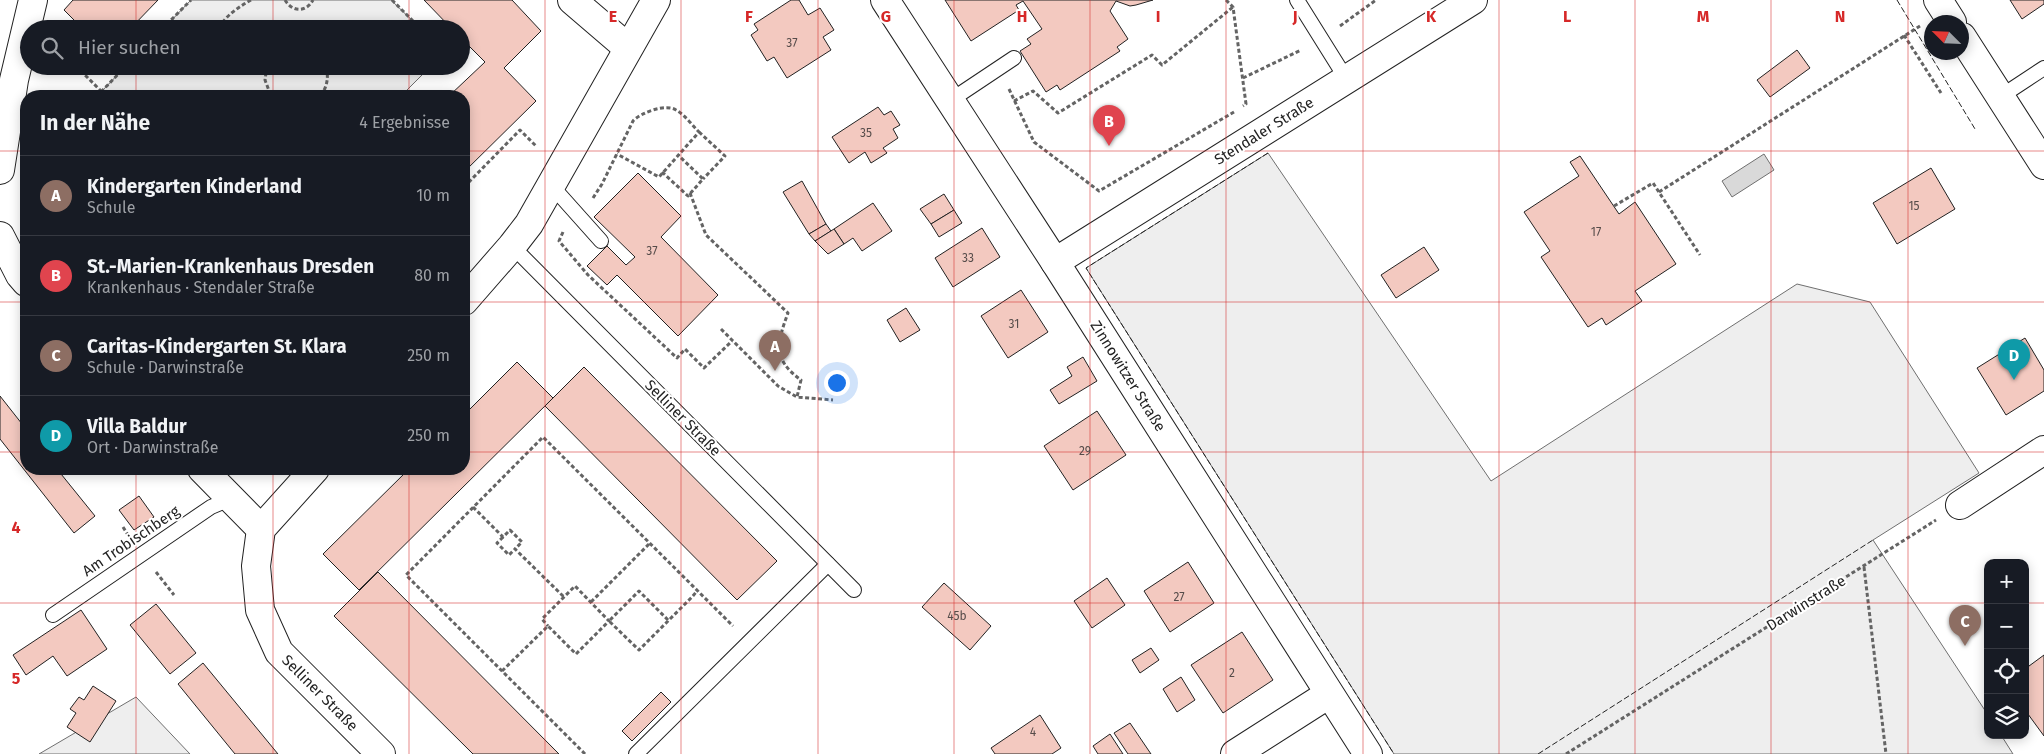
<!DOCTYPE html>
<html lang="de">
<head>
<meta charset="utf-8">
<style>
  :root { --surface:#171b24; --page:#242831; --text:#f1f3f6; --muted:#9ea1a6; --line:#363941; --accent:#7c3aed }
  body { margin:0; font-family:"Fira Sans",sans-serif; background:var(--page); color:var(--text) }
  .controls { position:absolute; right:15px; bottom:15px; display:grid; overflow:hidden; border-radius:10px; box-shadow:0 2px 12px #0003 }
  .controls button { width:45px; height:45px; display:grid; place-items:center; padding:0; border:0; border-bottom:1px solid var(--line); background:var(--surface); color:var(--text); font:25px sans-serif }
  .compass { position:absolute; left:1924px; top:15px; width:45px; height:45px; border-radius:50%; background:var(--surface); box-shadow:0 2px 12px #0003; rotate:294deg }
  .you { position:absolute; left:836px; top:382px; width:18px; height:18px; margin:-12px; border:4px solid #fff; border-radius:50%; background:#1a73e8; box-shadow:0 0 0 8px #1a73e833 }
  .badge { display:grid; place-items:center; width:32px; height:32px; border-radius:50%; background:var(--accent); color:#fff; font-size:16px; font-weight:700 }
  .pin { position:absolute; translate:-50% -41px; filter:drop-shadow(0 1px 2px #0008) }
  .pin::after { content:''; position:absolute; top:26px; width:18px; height:15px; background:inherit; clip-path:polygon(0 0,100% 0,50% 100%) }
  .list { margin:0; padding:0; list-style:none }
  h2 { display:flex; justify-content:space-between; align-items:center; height:65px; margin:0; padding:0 20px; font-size:21px }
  h2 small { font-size:16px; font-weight:400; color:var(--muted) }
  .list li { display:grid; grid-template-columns:32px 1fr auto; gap:15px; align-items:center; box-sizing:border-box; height:80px; padding:0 20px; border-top:1px solid var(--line) }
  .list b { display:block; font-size:19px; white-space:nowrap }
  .list p { margin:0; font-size:16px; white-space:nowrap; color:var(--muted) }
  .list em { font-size:16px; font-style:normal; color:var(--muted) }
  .icon { flex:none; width:28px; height:28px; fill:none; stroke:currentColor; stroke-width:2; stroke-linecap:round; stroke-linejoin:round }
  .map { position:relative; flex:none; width:2044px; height:754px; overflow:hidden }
  .search { position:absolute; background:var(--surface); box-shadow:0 2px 12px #0003; left:20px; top:20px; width:450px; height:55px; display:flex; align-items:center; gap:12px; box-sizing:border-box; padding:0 18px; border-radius:28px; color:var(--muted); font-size:19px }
  .panel { position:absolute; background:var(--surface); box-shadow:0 2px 12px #0003; left:20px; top:90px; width:450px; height:385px; border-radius:20px }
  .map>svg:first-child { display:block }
  .green { fill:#eee; stroke:#6f6f6f }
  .water { fill:#d9d9d9; stroke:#6f6f6f }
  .building { fill:#f3c9c0; stroke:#222 }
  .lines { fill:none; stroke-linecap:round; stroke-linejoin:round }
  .service-casing { stroke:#222; stroke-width:16 }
  .minor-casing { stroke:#222; stroke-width:30 }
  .path { stroke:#646464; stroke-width:3; stroke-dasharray:4 2.5; stroke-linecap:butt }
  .service { stroke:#fff; stroke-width:14 }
  .minor { stroke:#fff; stroke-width:28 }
  .fence { stroke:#222; stroke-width:1; stroke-dasharray:6 2.5; stroke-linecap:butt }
  .grid { fill:none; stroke:#d62828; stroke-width:1; stroke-opacity:0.55 }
  .labels { text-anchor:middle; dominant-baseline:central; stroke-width:4; stroke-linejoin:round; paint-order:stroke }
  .number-label { font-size:12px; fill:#564c4a }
  .street-label { font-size:15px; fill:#222; stroke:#fff }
  .grid-label { font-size:16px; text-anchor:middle; font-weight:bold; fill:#d62828; stroke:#fff; stroke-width:4; stroke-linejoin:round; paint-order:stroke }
</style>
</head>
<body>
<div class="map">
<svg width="2044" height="754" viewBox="0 0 2044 754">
  <rect width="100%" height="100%" fill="#fff"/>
  <g class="green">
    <path d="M191,0H391L421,29H163Z"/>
    <path d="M126,66H431L401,96H106L101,92Z"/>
    <path d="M1268,153L1491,481L1797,284L1870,302L1979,473L1873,540L1988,715V735H2001L2013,754H1394L1086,268Z"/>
    <path d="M136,697L190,754H39Z"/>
  </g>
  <path class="water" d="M1764,154L1774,170L1732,197L1722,181Z"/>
  <g class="building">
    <path d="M73,0H158L130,29H83L64,10Z"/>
    <path d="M424,0H512L541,31L504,68L536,101L464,172V96H449L485,62L461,38V29H452Z"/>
    <path d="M791,0H799L808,15L820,8L834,30L823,37L831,50L787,78L774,57L767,61L751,35L758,30L754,24Z"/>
    <path d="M945,0H1153L1136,5L1130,6L1116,1L1110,11L1128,39L1117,47L1120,51L1060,90L1057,85L1046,92L1020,51L1031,44L1027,39L1042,29L1023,1L1016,5L1019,10L971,41Z"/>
    <path d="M2010,0H2044V4L2022,19Z"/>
    <path d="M1797,50L1810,68L1770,97L1757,80Z"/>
    <path d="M878,107L884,115L891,111L900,125L893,129L898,138L883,148L887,153L871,163L865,152L849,163L832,137Z"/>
    <path d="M1580,156L1619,214L1635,202L1676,264L1635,291L1642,301L1606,325L1602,318L1588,327L1541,257L1550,251L1524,212L1579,176L1570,162Z"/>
    <path d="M1931,168L1955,209L1897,244L1873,203Z"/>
    <path d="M638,173L681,216L661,237L718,295L678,336L617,275L607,285L587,266L607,246L626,265L635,257L594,217Z"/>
    <path d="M802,181L826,224L809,234L783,192Z"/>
    <path d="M944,194L954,210L931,224L920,209Z"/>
    <path d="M873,203L892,231L862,251L853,238L844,244L834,229Z"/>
    <path d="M954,210L962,223L939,237L931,224Z"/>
    <path d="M826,224L831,231L815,241L809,234Z"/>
    <path d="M982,228L1000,257L953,287L935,258Z"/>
    <path d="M834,229L844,244L828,254L815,241Z"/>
    <path d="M1424,247L1439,270L1396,298L1381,275Z"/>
    <path d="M1021,290L1048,332L1008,358L981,316Z"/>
    <path d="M906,308L920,330L900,342L887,320Z"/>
    <path d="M2025,338L2044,370V391L2006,415L1977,368Z"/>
    <path d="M1083,357L1097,381L1059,404L1050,390L1072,376L1067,367Z"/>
    <path d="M517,362L553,398L359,590L323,554L409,469H464V415Z"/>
    <path d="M584,367L777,561L737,600L545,406Z"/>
    <path d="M0,396L26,429V469H57L95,516L74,533L0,439Z"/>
    <path d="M1097,411L1126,455L1073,490L1044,446Z"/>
    <path d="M139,496L154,517L134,530L119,510Z"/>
    <path d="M1188,562L1214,603L1170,632L1144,591Z"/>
    <path d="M378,572L559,754H473L334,616Z"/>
    <path d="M1107,578L1125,605L1092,628L1074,601Z"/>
    <path d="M944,583L991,626L970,650L922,607Z"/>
    <path d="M156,604L196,653L170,674L130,625Z"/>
    <path d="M81,610L107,649L67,676L53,656L26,675L13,655Z"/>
    <path d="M1242,632L1273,680L1223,713L1191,665Z"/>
    <path d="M1151,648L1159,660L1140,673L1132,660Z"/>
    <path d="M2044,655V736L2025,710V669Z"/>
    <path d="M203,663L278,754H235L178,684Z"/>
    <path d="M1181,677L1195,700L1177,712L1163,689Z"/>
    <path d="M93,686L116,701L90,742L67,727L76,713L70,709L79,697L84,700Z"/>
    <path d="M661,692L671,702L632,741L622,731Z"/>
    <path d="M1040,715L1061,748L1052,754H995L991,748Z"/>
    <path d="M1130,723L1151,754H1128L1114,733Z"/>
    <path d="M1110,734L1123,754H1098L1093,746Z"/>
  </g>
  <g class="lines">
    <g class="service-casing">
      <g id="service">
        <path d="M1297,0L1347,80"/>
        <path d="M2000,97L2044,68"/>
        <path d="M951,100L1014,58"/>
        <path d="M551,185L601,241"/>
        <path d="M512,246L854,590"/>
        <path d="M53,615L211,507L230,499"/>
        <path d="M636,754L828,564"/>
      </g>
    </g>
    <g class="minor-casing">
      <g id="minor">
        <path d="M572,0L628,48"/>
        <path d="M885,0L1055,262L1368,754"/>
        <path d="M1938,0L1952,22"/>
        <path d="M1962,37L2044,165"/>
        <path d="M0,170L14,80L33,0"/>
        <path d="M0,236L20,275L26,282"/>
        <path d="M1055,262L1473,0"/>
        <path d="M464,301L512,246L529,224L656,0"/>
        <path d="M202,469L261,529"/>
        <path d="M315,469L261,529L256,566L260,610L279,652L381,754"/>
        <path d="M1960,505L2044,450"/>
        <path d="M1235,754L1329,694"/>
      </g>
    </g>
    <g class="path">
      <path d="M285,0C292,12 306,13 313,0"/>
      <path d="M392,0L421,29"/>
      <path d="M1226,0L1233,7L1246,104L1243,106"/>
      <path d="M172,20L181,29"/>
      <path d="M1340,26L1376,0"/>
      <path d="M219,28C226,15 239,7 251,0"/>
      <path d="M162,29L191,0"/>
      <path d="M209,29L215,27L221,29"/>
      <path d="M1904,35L1941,93"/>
      <path d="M76,66L106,96"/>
      <path d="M267,66L265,80L271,96"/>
      <path d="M1243,78L1301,50"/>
      <path d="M1009,89L1034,142L1099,191L1234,112"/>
      <path d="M101,92L126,66"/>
      <path d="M321,96C327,86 329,78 326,66"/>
      <path d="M1014,101L1033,91L1058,113L1152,55L1162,65L1233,7"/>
      <path d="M699,132L725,156L703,179"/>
      <path d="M662,172L688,196L703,179L678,155"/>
      <path d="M464,187L520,130L537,147"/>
      <path d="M1659,192L1920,26"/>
      <path d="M690,193L706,235L788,313C777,343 772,359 801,380L797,397L833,400"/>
      <path d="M593,198L602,184L633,121C640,113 666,103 676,110C685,115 692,125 699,132L659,177L617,154"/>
      <path d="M1614,206L1653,183L1700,255"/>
      <path d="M563,232L559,241L588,275L677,358L685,349L704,368L732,341"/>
      <path d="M721,329L778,386L797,397"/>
      <path d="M473,507L503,537L510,530L522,542L515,549"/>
      <path d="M123,527L128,535"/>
      <path d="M503,537L497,543L509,555L515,549L564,597"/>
      <path d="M1864,567L1886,754"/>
      <path d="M156,572L174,595"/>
      <path d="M591,602L650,543"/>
      <path d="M668,620L639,591L609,621L639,650L692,597L697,591"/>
      <path d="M502,671L548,626L576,654L609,621L575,586L542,619L548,626"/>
      <path d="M585,754L406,575L543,437L733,626"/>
      <path d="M1566,754L1936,520"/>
    </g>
    <use href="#service" class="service"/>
    <use href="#minor" class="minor"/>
    <g class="fence">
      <path d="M1897,0L1975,129"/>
      <path d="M1268,153L1086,268L1394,754"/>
      <path d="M1538,754L1873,540"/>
    </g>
  </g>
  <path class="grid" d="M136,0V29M273,0V29M409,0V29M545,0V754M681,0V754M818,0V754M954,0V754M1090,0V754M1226,0V754M1363,0V754M1499,0V754M1635,0V754M1771,0V754M1908,0V754M136,66V96M273,66V96M409,66V96M0,151H26M464,151H2044M0,302H26M464,302H2044M0,452H26M464,452H2044M136,469V754M273,469V754M409,469V754M0,603H1988M2025,603H2044"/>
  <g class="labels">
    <g class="number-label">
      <text x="792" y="43">37</text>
      <text x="866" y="133">35</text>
      <text x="1914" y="206">15</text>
      <text x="1596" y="232">17</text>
      <text x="652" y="251">37</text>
      <text x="968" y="258">33</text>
      <text x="1014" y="324">31</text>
      <text x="1085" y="451">29</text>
      <text x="1179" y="597">27</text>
      <text x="957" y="616">45b</text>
      <text x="1232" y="673">2</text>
      <text x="1033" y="732">4</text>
    </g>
    <g class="street-label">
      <text transform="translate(1264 131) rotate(-32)">Stendaler Straße</text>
      <text transform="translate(1128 376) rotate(58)">Zinnowitzer Straße</text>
      <text transform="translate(683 418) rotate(45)">Selliner Straße</text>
      <text transform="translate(131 541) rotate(-34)">Am Trobischberg</text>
      <text transform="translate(1806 603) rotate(-32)">Darwinstraße</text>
      <text transform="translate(320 693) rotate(45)">Selliner Straße</text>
    </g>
  </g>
  <g class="grid-label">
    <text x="613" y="22">E</text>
    <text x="749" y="22">F</text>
    <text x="886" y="22">G</text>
    <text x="1022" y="22">H</text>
    <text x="1158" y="22">I</text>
    <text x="1295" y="22">J</text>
    <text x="1431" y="22">K</text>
    <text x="1567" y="22">L</text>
    <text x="1703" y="22">M</text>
    <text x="1840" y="22">N</text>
    <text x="16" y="533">4</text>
    <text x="16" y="684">5</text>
  </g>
</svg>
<div class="controls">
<button>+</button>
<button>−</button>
<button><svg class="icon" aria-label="locate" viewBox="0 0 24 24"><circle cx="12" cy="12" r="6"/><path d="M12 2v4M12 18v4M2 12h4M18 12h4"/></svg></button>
<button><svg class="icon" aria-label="layers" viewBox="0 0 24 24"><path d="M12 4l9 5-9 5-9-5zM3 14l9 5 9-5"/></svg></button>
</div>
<svg class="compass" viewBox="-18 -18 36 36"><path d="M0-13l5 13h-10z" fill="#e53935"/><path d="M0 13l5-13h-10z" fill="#9ea1a6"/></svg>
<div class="you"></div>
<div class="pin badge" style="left:775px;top:371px;background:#8d6e63">A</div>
<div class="pin badge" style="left:1109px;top:146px;background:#e0444e">B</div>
<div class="pin badge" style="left:1965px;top:646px;background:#8d6e63">C</div>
<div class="pin badge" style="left:2014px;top:380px;background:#0f9aa8">D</div>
<div class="search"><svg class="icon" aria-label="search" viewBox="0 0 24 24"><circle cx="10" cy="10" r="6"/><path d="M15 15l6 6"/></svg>Hier suchen</div>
<section class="panel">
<h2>In der Nähe<small>4 Ergebnisse</small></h2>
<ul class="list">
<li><span class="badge" style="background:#8d6e63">A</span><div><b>Kindergarten Kinderland</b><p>Schule</p></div><em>10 m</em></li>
<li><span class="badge" style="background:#e0444e">B</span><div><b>St.-Marien-Krankenhaus Dresden</b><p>Krankenhaus · Stendaler Straße</p></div><em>80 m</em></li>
<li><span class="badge" style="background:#8d6e63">C</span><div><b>Caritas-Kindergarten St. Klara</b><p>Schule · Darwinstraße</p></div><em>250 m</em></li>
<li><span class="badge" style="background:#0f9aa8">D</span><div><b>Villa Baldur</b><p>Ort · Darwinstraße</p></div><em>250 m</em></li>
</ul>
</section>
</div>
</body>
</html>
